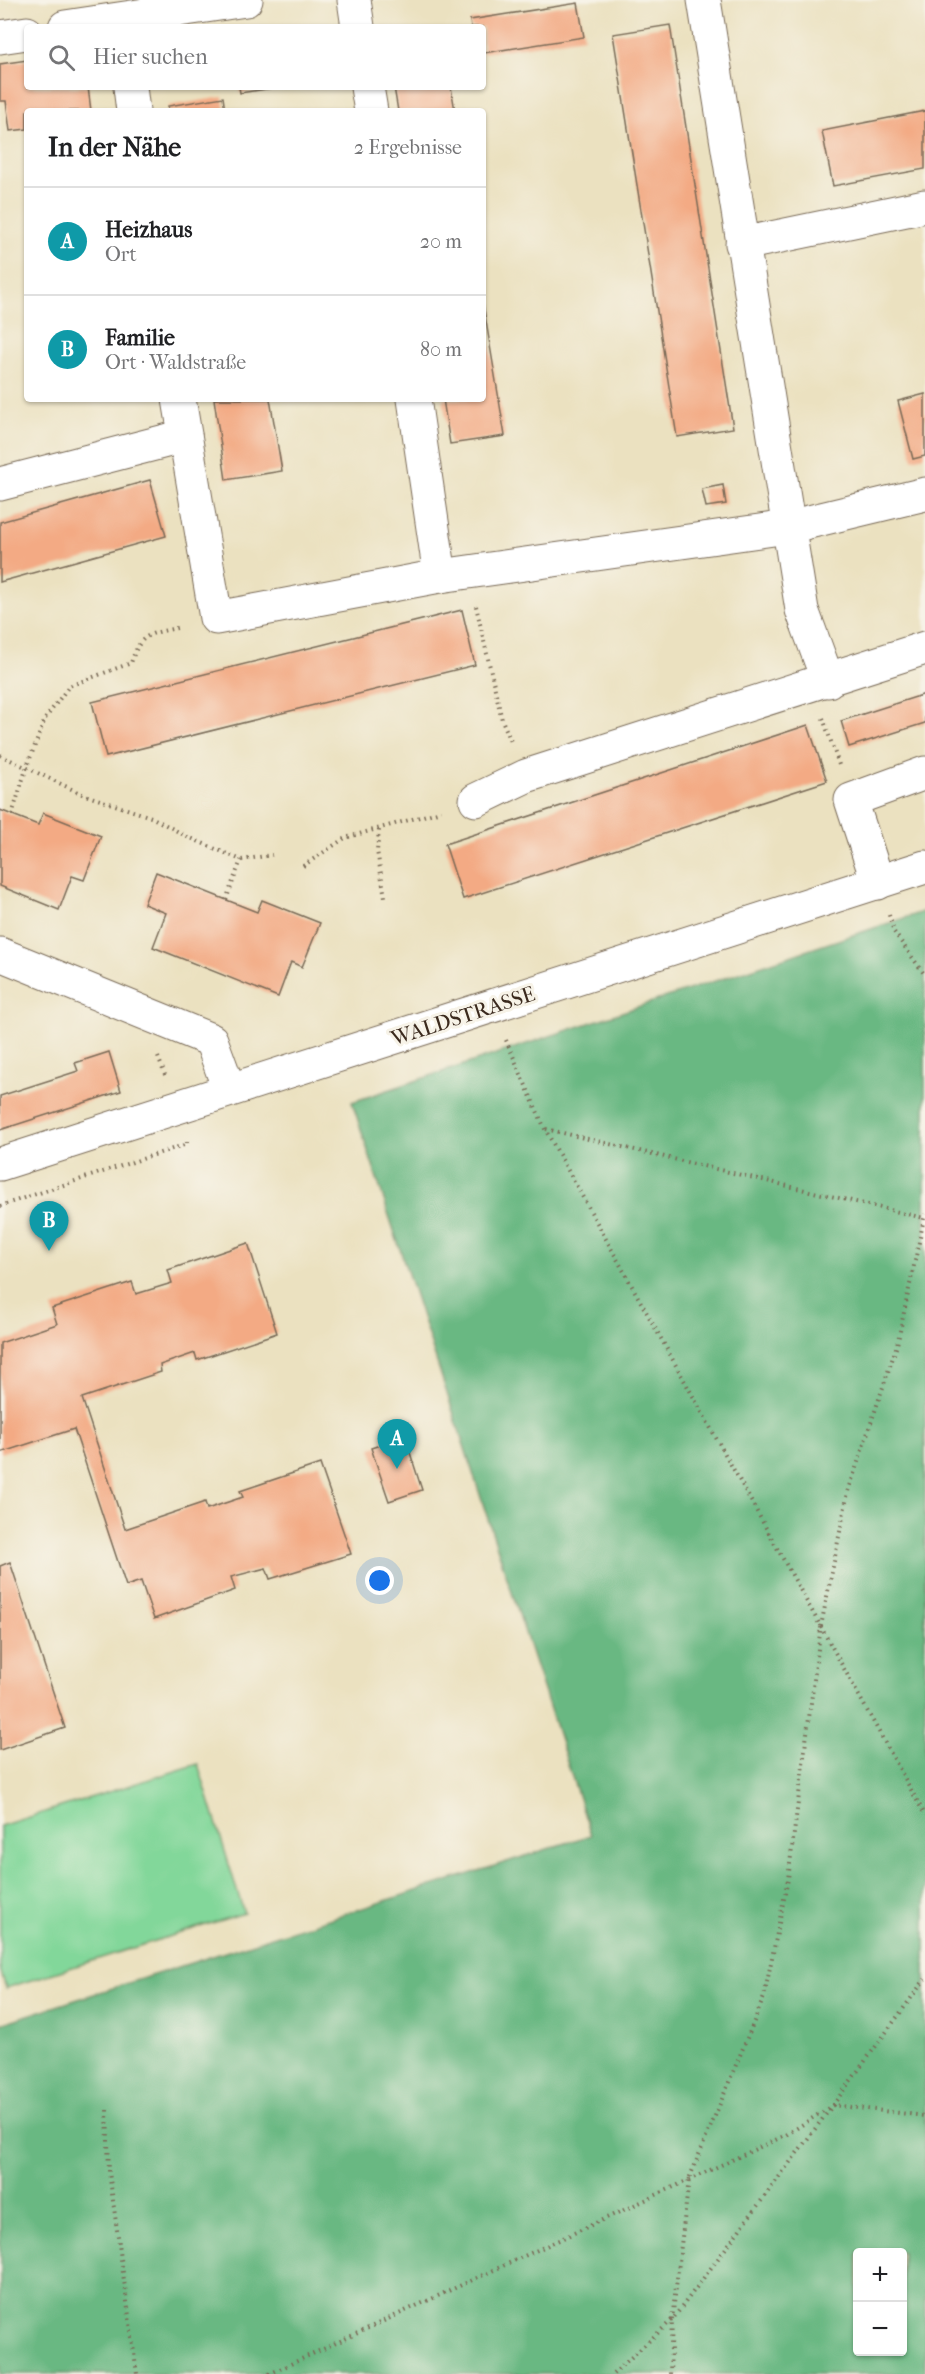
<!DOCTYPE html>
<html lang="de">
<head>
<meta charset="utf-8">
<style>
  :root { --surface:#fff; --page:#f2f2f2; --text:#202124; --muted:#757577; --line:#e0e0e0; --accent:#b5179e }
  body { margin:0; font-family:"IM FELL French Canon",serif; background:var(--page); color:var(--text) }
  .controls { position:absolute; right:18px; bottom:18px; display:grid; overflow:hidden; border-radius:6px; box-shadow:0 2px 4px #0004 }
  .controls button { width:54px; height:54px; display:grid; place-items:center; padding:0; border:0; border-bottom:2px solid var(--line); background:var(--surface); color:var(--text); font:30px sans-serif }
  .you { position:absolute; left:380px; top:1581px; width:21px; height:21px; margin:-15px; border:4px solid #fff; border-radius:50%; background:#1a73e8; box-shadow:0 0 0 9px #1a73e833 }
  .badge { display:grid; place-items:center; width:39px; height:39px; border-radius:50%; background:var(--accent); color:#fff; font-size:20px; font-weight:700 }
  .pin { position:absolute; translate:-50% -50px; filter:drop-shadow(0 2px 3px #0008) }
  .pin::after { content:''; position:absolute; top:32px; width:21px; height:18px; background:inherit; clip-path:polygon(0 0,100% 0,50% 100%) }
  .list { margin:0; padding:0; list-style:none }
  h2 { display:flex; justify-content:space-between; align-items:center; height:78px; margin:0; padding:0 24px; font-size:26px }
  h2 small { font-size:20px; font-weight:400; color:var(--muted) }
  .list li { display:grid; grid-template-columns:39px 1fr auto; gap:18px; align-items:center; box-sizing:border-box; height:108px; padding:0 24px; border-top:2px solid var(--line) }
  .list b { display:block; font-size:22px; white-space:nowrap }
  .list p { margin:0; font-size:20px; white-space:nowrap; color:var(--muted) }
  .list em { font-size:20px; font-style:normal; color:var(--muted) }
  .icon { flex:none; width:33px; height:33px; fill:none; stroke:currentColor; stroke-width:2; stroke-linecap:round; stroke-linejoin:round }
  .map { position:relative; flex:none; width:925px; height:2374px; overflow:hidden }
  .search { position:absolute; background:var(--surface); box-shadow:0 2px 4px #0004; left:24px; top:24px; width:462px; height:66px; display:flex; align-items:center; gap:15px; box-sizing:border-box; padding:0 21px; border-radius:6px; color:var(--muted); font-size:22px }
  .panel { position:absolute; background:var(--surface); box-shadow:0 2px 4px #0004; left:24px; top:108px; width:462px; height:294px; border-radius:6px }
  .map>svg:first-child { display:block }
  .green { fill:#82d79a; stroke:#5e805c; stroke-width:1.5 }
  .forest { fill:#69b882; stroke:#527150; stroke-width:1.5; fill-rule:evenodd }
  .building { fill:#f3aa84 }
  .lines { fill:none; stroke-linecap:round; stroke-linejoin:round }
  .minor-casing { stroke:#796a57; stroke-width:35 }
  .path { stroke:#796a57; stroke-width:4; stroke-dasharray:1.5 4.5; stroke-linecap:butt }
  .minor { stroke:#fff; stroke-width:33 }
  .labels { text-anchor:middle; dominant-baseline:central; stroke-width:6; stroke-linejoin:round; paint-order:stroke }
  .street-label { font-size:21px; fill:#3b2a1e; stroke:#f7f3e8 }
</style>
</head>
<body>
<div class="map">
<svg width="925" height="2374" viewBox="0 0 925 2374">
  <rect width="100%" height="100%" fill="#f7f3e8"/>
  <filter id="ink" filterUnits="userSpaceOnUse"><feTurbulence type="fractalNoise" baseFrequency=".0167" numOctaves="2"/><feDisplacementMap in="SourceGraphic" scale="12" xChannelSelector="R" yChannelSelector="G"/><feConvolveMatrix kernelMatrix="1 2 1 2 8 2 1 2 1" color-interpolation-filters="sRGB"/></filter>
  <filter id="wash" filterUnits="userSpaceOnUse"><feTurbulence type="fractalNoise" baseFrequency=".008" numOctaves="4" result="noise"/><feDisplacementMap in="SourceGraphic" scale="24" xChannelSelector="R" yChannelSelector="G"/><feGaussianBlur stdDeviation="1.35" result="paint"/><feColorMatrix in="noise" values="0 0 0 0 0 0 0 0 0 0 0 0 0 0 0 0 0 1.4 0 .05"/><feComposite in="paint" operator="in"/></filter>
  <g filter="url(#wash)">
    <rect width="100%" height="100%" fill="#ebe1c0"/>
    <path class="green" d="M198,1764L244,1913L6,1988L0,1969V1826Z"/>
    <path class="forest" d="M925,911V2374H0V2024L591,1835L352,1102ZM858,2252H902V2352H858Z"/>
    <g id="blocks">
      <g class="building">
        <path d="M578,3L584,37L483,53V27H471L470,20Z"/>
        <path d="M670,25L733,428L677,437L613,34Z"/>
        <path d="M27,60V87H88L91,111H27V129L10,131L6,101H0V64Z"/>
        <path d="M239,87H272V88L240,93Z"/>
        <path d="M394,87H451L455,111H398Z"/>
        <path d="M223,97L225,111H169L168,106Z"/>
        <path d="M925,111V169L833,186L822,131Z"/>
        <path d="M483,303L505,436L450,444L443,399H483Z"/>
        <path d="M925,394V456L913,459L898,401Z"/>
        <path d="M214,399H270L282,471L226,480Z"/>
        <path d="M150,480L166,536L0,582V522Z"/>
        <path d="M723,485L726,504L706,507L702,489Z"/>
        <path d="M462,610L475,665L106,757L92,702Z"/>
        <path d="M925,694V723L849,747L841,721Z"/>
        <path d="M808,725L827,781L463,899L445,844Z"/>
        <path d="M0,810L38,825L43,813L101,836L84,880L72,876L59,910L0,886Z"/>
        <path d="M156,872L257,912L262,900L320,923L302,967L291,962L278,997L153,947L166,913L144,904Z"/>
        <path d="M109,1052L121,1091L0,1130V1096L78,1071L75,1063Z"/>
        <path d="M248,1243L277,1333L197,1360L195,1353L160,1365L161,1372L82,1398L125,1529L205,1502L207,1509L243,1497L240,1491L320,1464L351,1554L270,1579L266,1568L231,1577L235,1590L154,1619L141,1581L126,1586L74,1429L0,1453V1343L57,1324L52,1308L132,1282L136,1294L172,1283L168,1270Z"/>
        <path d="M405,1437L422,1490L389,1501L371,1448Z"/>
        <path d="M10,1562L65,1728L0,1750V1566Z"/>
      </g>
    </g>
  </g>
  <g filter="url(#ink)">
    <use href="#blocks" fill-opacity="0" stroke="#796a57" stroke-width="1.5"/>
    <g class="lines">
      <g class="minor-casing">
        <g id="minor">
          <path d="M354,0L358,27"/>
          <path d="M704,0L802,610L828,681"/>
          <path d="M65,27L246,0"/>
          <path d="M0,37L27,33"/>
          <path d="M130,87L133,111"/>
          <path d="M367,87L371,111"/>
          <path d="M742,244L925,206"/>
          <path d="M179,399L216,618L440,576L788,527L925,494"/>
          <path d="M414,399L440,576"/>
          <path d="M0,484L185,436"/>
          <path d="M476,800L526,776L925,648"/>
          <path d="M878,883L851,800L925,773"/>
          <path d="M0,954L211,1040L229,1089"/>
          <path d="M0,1164C308,1063 617,968 925,867"/>
        </g>
      </g>
      <g class="path">
        <path d="M476,606L502,720L512,744"/>
        <path d="M823,718L840,768"/>
        <path d="M0,755L82,794L151,817L186,836L241,860L272,855"/>
        <path d="M12,815L26,769L45,719L69,686L131,663C141,631 151,634 181,627"/>
        <path d="M379,830L377,851L385,897"/>
        <path d="M303,866L345,838L441,811"/>
        <path d="M226,900L241,860"/>
        <path d="M889,915L894,932L925,975"/>
        <path d="M506,1040L545,1129L925,1815"/>
        <path d="M158,1057L165,1075"/>
        <path d="M546,1129L924,1218"/>
        <path d="M0,1206L187,1144V1142"/>
        <path d="M107,2110L109,2172L137,2374"/>
        <path d="M269,2374L786,2135L833,2105L925,2116"/>
        <path d="M613,2374L672,2320L833,2105L925,1979"/>
        <path d="M670,2374L672,2320L689,2179L764,1997L788,1879L821,1626L848,1492L897,1345L925,1214"/>
      </g>
      <use href="#minor" class="minor"/>
    </g>
  </g>
  <g class="labels">
    <g class="street-label">
      <text transform="translate(463 1016) rotate(-18)">WALDSTRASSE</text>
    </g>
  </g>
</svg>
<div class="controls">
<button>+</button>
<button>−</button>
</div>
<div class="you"></div>
<div class="pin badge" style="left:397px;top:1469px;background:#0f9aa8">A</div>
<div class="pin badge" style="left:49px;top:1251px;background:#0f9aa8">B</div>
<div class="search"><svg class="icon" aria-label="search" viewBox="0 0 24 24"><circle cx="10" cy="10" r="6"/><path d="M15 15l6 6"/></svg>Hier suchen</div>
<section class="panel">
<h2>In der Nähe<small>2 Ergebnisse</small></h2>
<ul class="list">
<li><span class="badge" style="background:#0f9aa8">A</span><div><b>Heizhaus</b><p>Ort</p></div><em>20 m</em></li>
<li><span class="badge" style="background:#0f9aa8">B</span><div><b>Familie</b><p>Ort · Waldstraße</p></div><em>80 m</em></li>
</ul>
</section>
</div>
</body>
</html>
